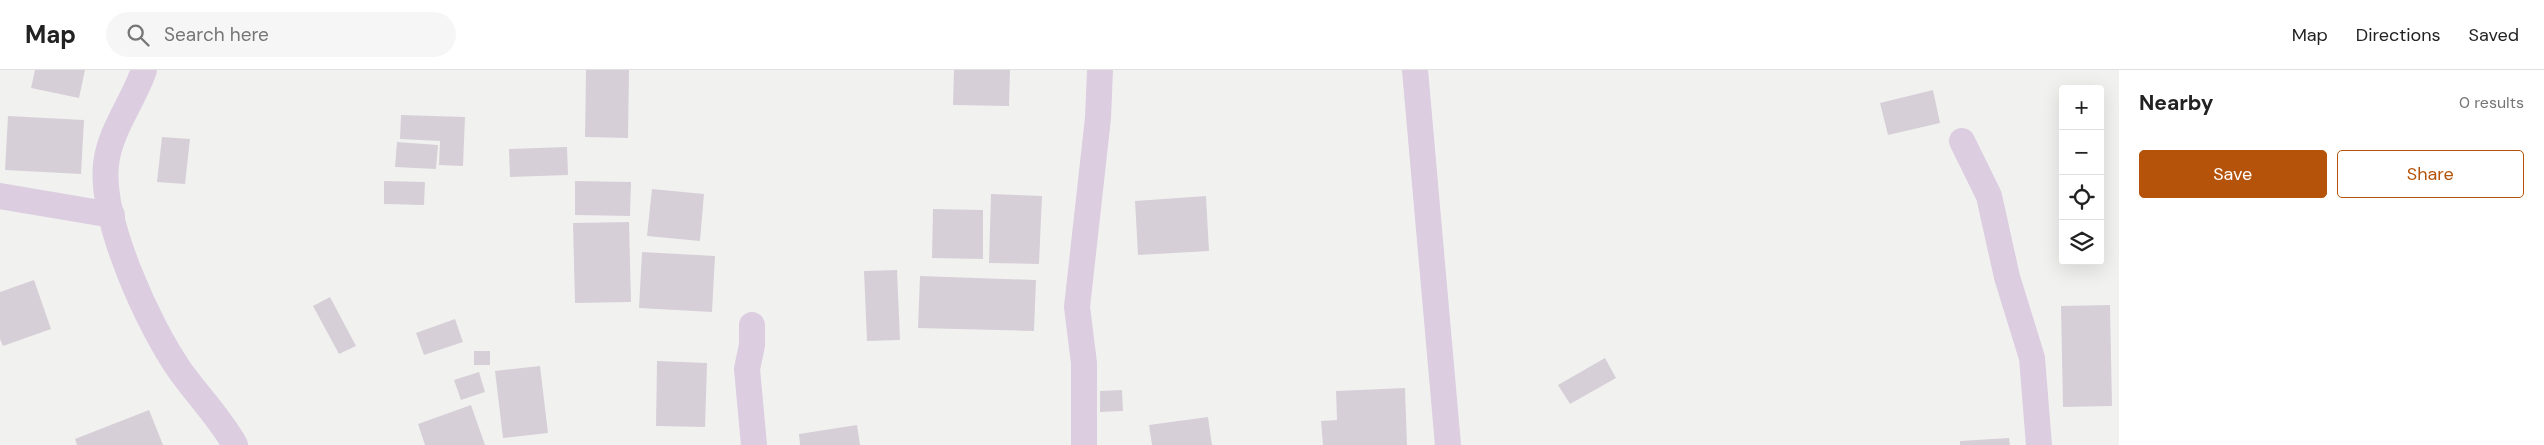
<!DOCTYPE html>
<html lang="en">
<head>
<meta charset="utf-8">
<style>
  :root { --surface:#fff; --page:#f6f6f6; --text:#222; --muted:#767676; --line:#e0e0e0; --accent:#b45309 }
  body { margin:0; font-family:"DM Sans",sans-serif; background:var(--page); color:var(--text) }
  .controls { position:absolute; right:15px; top:15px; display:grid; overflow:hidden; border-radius:5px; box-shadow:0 5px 20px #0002 }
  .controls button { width:45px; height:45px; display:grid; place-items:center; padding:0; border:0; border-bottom:1px solid var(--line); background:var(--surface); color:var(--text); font:25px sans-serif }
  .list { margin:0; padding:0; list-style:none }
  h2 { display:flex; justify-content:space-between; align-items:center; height:65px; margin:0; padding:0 20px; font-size:21px }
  h2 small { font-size:16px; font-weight:400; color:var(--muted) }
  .actions { display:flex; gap:10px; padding:15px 20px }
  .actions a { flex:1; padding:11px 0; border:1px solid var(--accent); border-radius:5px; text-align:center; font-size:18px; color:var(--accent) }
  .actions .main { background:var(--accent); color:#fff }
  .icon { flex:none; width:28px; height:28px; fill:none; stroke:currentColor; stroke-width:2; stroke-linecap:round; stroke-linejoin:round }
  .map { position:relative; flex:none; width:2119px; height:375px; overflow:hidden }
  header { display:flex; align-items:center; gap:30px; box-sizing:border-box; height:70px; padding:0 25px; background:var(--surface); border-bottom:1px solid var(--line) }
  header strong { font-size:24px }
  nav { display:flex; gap:28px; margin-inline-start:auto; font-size:18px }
  .search { width:350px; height:45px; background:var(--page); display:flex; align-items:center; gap:12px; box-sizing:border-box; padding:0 18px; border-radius:28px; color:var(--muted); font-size:19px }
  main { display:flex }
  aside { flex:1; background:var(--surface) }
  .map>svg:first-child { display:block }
  .building { fill:#d7cfd7 }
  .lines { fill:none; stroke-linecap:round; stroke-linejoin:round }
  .minor { stroke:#dccde0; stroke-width:26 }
</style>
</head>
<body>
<header>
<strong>Map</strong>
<div class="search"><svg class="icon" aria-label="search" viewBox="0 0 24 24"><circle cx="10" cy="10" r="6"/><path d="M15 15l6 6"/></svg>Search here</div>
<nav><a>Map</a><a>Directions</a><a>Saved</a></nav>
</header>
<main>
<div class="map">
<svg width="2119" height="375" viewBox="0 0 2119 375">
  <rect width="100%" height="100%" fill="#f1f2f0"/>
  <g class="building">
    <path d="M35,0H85L79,28L31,18Z"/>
    <path d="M586,0H629L628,68L585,67Z"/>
    <path d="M954,0H1010L1009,36L953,35Z"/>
    <path d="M1933,20L1940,53L1888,65L1880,33Z"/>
    <path d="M401,45L465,47L463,96L439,95L440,71L400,69Z"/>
    <path d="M8,46L84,50L81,104L5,100Z"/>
    <path d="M162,67L190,69L185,114L157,112Z"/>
    <path d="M397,72L438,75L436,99L395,97Z"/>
    <path d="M567,77L568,105L510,107L509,79Z"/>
    <path d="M384,111L425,112L424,135L384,134Z"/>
    <path d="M575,111L631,112L630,146L575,145Z"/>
    <path d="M652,119L704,124L700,171L647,166Z"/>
    <path d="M991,124L1042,126L1039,194L989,193Z"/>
    <path d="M1206,126L1209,181L1138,185L1135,131Z"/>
    <path d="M933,139L983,140V189L932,188Z"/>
    <path d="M629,152L631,232L575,233L573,153Z"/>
    <path d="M642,182L715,186L712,242L639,238Z"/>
    <path d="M897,200L900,270L867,271L864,201Z"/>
    <path d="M920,206L1036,210L1034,261L918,258Z"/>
    <path d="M34,210L51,259L3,276L0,269V222Z"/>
    <path d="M330,227L356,276L339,284L313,236Z"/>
    <path d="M2110,235L2112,336L2063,337L2061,236Z"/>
    <path d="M455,249L463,272L424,285L416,263Z"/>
    <rect x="474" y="281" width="16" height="14"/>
    <path d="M1605,288L1616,308L1570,334L1558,315Z"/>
    <path d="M657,291L707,293L705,357L656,356Z"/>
    <path d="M540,296L548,363L503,368L495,301Z"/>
    <path d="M479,302L485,322L461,330L454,310Z"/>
    <path d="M1405,318L1407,375H1323L1321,351L1337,350L1336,321Z"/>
    <path d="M1122,320L1123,341L1100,342V321Z"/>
    <path d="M471,335L485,375H425L418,354Z"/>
    <path d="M149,340L163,375H77L75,369Z"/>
    <path d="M1208,347L1212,375H1152L1149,355Z"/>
    <path d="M857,355L860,375H800L799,364Z"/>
    <path d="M2009,368L2010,375H1960V371Z"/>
  </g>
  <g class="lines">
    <g class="minor">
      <path d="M144,0C133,32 110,60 106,94C100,150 149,257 181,302C199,327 220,348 235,375"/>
      <path d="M1415,0L1448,375"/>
      <path d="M1962,71L1989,126L2007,207L2032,288L2039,375"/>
      <path d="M0,126L112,145"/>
      <path d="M752,255V275L747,299L754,375"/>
      <path d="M1084,375V293L1077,237L1098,48L1100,0"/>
    </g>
  </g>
</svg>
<div class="controls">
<button>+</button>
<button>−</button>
<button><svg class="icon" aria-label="locate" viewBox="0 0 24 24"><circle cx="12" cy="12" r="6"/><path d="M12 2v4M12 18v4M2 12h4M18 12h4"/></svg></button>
<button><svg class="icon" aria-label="layers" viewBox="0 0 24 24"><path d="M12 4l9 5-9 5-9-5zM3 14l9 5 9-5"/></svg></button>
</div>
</div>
<aside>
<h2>Nearby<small>0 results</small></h2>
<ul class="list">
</ul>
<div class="actions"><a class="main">Save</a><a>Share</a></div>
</aside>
</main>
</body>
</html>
